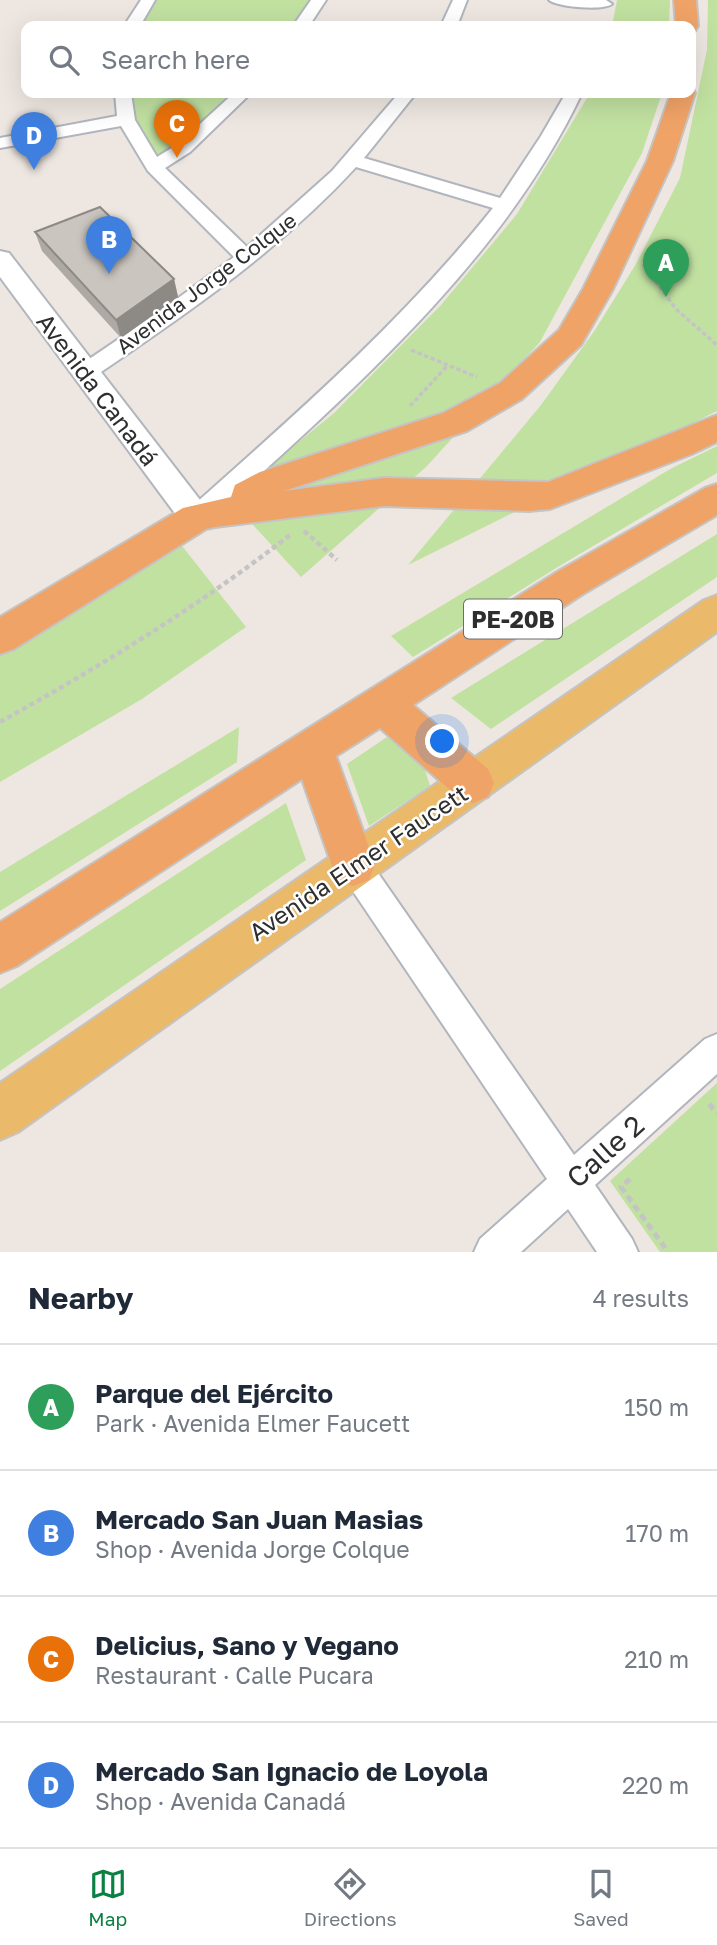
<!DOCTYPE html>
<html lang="en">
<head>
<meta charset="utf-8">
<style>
  :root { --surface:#fff; --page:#f6f6f7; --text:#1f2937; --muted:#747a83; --line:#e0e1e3; --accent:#0b8043 }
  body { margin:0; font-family:"Golos Text",sans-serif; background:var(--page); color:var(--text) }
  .you { position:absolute; left:443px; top:742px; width:24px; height:24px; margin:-18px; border:5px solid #fff; border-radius:50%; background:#1a73e8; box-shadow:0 0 0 10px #1a73e833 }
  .badge { display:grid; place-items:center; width:46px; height:46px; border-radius:50%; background:var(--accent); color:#fff; font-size:23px; font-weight:700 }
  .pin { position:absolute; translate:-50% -58px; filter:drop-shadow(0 2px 4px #0008) }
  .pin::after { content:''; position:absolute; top:37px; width:24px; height:21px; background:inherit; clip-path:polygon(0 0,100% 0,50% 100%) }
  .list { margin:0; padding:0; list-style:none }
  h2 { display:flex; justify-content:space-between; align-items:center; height:91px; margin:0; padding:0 28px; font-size:30px }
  h2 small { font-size:23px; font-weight:400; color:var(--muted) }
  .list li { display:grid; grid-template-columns:46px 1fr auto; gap:21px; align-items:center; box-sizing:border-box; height:126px; padding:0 28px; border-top:2px solid var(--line) }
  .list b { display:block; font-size:26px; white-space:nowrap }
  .list p { margin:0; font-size:23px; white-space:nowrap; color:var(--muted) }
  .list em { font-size:23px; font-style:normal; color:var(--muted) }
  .icon { flex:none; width:38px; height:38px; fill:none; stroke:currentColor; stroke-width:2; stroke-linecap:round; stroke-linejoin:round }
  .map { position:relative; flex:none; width:717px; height:1252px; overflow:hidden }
  .search { position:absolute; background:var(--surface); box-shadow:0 7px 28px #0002; left:21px; right:21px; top:21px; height:77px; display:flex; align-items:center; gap:18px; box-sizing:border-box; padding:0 24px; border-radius:14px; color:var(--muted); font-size:26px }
  .sheet { height:595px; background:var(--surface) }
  nav { display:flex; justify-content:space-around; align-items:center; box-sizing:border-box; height:98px; border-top:2px solid var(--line); background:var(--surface); font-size:19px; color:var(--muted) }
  nav a { display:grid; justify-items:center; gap:4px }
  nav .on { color:var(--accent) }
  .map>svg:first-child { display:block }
  .green { fill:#c1e1a1 }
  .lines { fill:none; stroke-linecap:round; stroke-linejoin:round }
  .minor-casing { stroke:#b1b5bd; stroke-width:4 }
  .tertiary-casing { stroke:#b1b5bd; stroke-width:4 }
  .primary-casing { stroke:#c4c4c4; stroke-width:4 }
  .trunk-casing { stroke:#c4c4c4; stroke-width:4 }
  .path-far2 { stroke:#c4c4c4; stroke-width:3.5; stroke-dasharray:4.5 2.5; stroke-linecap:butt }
  .path-far1 { stroke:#c4c4c4; stroke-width:4.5; stroke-dasharray:5 3.5; stroke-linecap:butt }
  .path { stroke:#c4c4c4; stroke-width:5; stroke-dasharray:7 4.5; stroke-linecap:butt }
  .minor { fill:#fff; fill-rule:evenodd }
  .tertiary { fill:#fff; fill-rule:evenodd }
  .primary { fill:#eab96a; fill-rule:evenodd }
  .trunk { fill:#f0a367; fill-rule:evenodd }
  .wall { fill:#aea9a4 }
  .shaded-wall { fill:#8d8a86 }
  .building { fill:#cac5bf; stroke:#8d8a86; stroke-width:2 }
  .labels { text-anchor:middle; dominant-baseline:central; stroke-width:5; stroke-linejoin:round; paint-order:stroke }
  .far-street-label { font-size:21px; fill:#2e2e2e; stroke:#fff }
  .shield { fill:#fff; stroke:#6d6d6d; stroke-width:2 }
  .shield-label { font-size:23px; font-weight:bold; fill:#2e2e2e }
  .street-label { font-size:24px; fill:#2e2e2e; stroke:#fff }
  .near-street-label { font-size:28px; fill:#2e2e2e; stroke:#fff }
</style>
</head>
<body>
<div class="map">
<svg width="717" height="1252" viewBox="0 0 717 1252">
  <rect width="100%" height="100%" fill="#eee7e1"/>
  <g class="green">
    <path d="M149,0H315L297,26H135Z"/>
    <path d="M617,0H670L669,26H612Z"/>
    <path d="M708,0H717V411L408,565L541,405L595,330L636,264L680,178L707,50Z"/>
    <path d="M121,93H237L180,146L152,162L124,114Z"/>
    <path d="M590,93H662L642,153L540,342L426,467L301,577L229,499L334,413L441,305L517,214Z"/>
    <path d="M717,446V473L561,565L413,657L391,636L672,468Z"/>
    <path d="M717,534V577L491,729L451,698Z"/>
    <path d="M175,537L246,627L142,699L0,782V645Z"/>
    <path d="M239,727L237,762L0,911V872Z"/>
    <path d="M387,737L423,763L430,786L369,826L347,764Z"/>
    <path d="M286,803L306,860L0,1071V989Z"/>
    <path d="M717,1083V1252H660L610,1181Z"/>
  </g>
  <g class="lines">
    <g class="minor-casing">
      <g id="minor">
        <path d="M141,0H155L140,26H124Z"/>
        <path d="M311,0H326L309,26H293Z"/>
        <path d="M453,0H467L457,26H441Z"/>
        <path d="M549,0H606L612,4C603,11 557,7 549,0Z"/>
        <path d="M115,93H131L135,120L157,157L178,144L234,93H251L190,152L165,168L247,247L332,171L399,93H416L364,158L500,198L541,136L566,93H582C501,265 344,397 205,525L196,528L187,525L184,518L187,511C295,415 403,321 493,208L356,167C279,251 185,315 92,378L84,381L76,378L73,373L76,368L166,307L234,257L148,171L121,126L0,148V138L117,116Z"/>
        <path d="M353,849L364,853L574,1155L705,1039L717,1034V1074L595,1185L632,1239L638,1252H597L568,1209L521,1252H474L480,1239L547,1179L342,875L338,864L342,853Z"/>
      </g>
    </g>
    <g class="tertiary-casing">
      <path id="tertiary" d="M0,251L9,253L207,509L211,518L207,527L196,530L185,527L0,277Z"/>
    </g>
    <g class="primary-casing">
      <path id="primary" d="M717,595V632L18,1132L0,1140V1083L704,600Z"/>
    </g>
    <g class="trunk-casing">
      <g id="trunk">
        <path d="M674,0H696L698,26L695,31L691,32V26H676Z"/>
        <path d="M692,88L695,93L673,161L613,289L581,345L522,399L467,431L284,491L384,478L548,482L717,415V442L692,454L550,509L529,511L384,506L215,527L206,529L14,649L0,654V617L183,508L231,497L235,485L260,472L443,413L500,383L559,330L583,289L647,161L671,93H691Z"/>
        <path d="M717,484V515L583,594L413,705L488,769L494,783L488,797L473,803L458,797L380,728L336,756L375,864L369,880L353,886L337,880L302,779L17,966L0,973V922L557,572L705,488Z"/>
      </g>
    </g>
    <g class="path-far2">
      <path d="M643,264L676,309L717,345"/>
      <path d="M411,350L477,377"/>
      <path d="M410,406L448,365"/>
    </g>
    <g class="path-far1">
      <path d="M304,531L337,560"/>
      <path d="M0,722C101,666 199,606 290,535"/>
    </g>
    <g class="path">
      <path d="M709,1104L717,1113"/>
      <path d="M630,1179L621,1187L668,1252"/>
    </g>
    <use href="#minor" class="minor"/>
    <use href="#tertiary" class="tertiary"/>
    <use href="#primary" class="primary"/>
    <use href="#trunk" class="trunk"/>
  </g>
  <path class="wall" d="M35,232L174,279L178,297L121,338L42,251Z"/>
  <path class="shaded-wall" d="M174,279L178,297L121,338L116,320Z"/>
  <path class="building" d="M100,207L174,279L116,320L35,232Z"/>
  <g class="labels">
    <g class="far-street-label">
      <text transform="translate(206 283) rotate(-37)">Avenida Jorge Colque</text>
    </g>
    <rect class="shield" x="464" y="599.5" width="98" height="39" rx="5"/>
    <g class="shield-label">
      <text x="513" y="619">PE-20B</text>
    </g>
    <g class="street-label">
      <text transform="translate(98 389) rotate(53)">Avenida Canadá</text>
      <text transform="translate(358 862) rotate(-34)">Avenida Elmer Faucett</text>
    </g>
    <g class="near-street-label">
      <text transform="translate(605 1151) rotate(-42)">Calle 2</text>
    </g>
  </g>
</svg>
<div class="you"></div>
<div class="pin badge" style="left:666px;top:297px;background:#2e9e5b">A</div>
<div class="pin badge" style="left:109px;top:274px;background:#3f7fe0">B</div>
<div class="pin badge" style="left:177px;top:158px;background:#e8710a">C</div>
<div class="pin badge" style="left:34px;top:170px;background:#3f7fe0">D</div>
<div class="search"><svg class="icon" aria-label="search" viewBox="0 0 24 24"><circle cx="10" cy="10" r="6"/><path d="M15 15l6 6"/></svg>Search here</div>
</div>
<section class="sheet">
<h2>Nearby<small>4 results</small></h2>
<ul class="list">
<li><span class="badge" style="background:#2e9e5b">A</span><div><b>Parque del Ejército</b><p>Park · Avenida Elmer Faucett</p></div><em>150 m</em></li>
<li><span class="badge" style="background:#3f7fe0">B</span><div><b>Mercado San Juan Masias</b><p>Shop · Avenida Jorge Colque</p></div><em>170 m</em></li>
<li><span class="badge" style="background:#e8710a">C</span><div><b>Delicius, Sano y Vegano</b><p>Restaurant · Calle Pucara</p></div><em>210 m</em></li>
<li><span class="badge" style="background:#3f7fe0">D</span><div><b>Mercado San Ignacio de Loyola</b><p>Shop · Avenida Canadá</p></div><em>220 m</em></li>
</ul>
</section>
<nav>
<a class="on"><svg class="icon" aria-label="map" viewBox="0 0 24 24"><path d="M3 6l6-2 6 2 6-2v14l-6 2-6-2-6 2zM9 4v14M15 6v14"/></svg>Map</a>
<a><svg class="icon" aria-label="directions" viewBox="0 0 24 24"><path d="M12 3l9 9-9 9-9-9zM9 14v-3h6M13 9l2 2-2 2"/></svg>Directions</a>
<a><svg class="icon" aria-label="saved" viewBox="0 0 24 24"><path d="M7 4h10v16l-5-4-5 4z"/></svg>Saved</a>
</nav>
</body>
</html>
